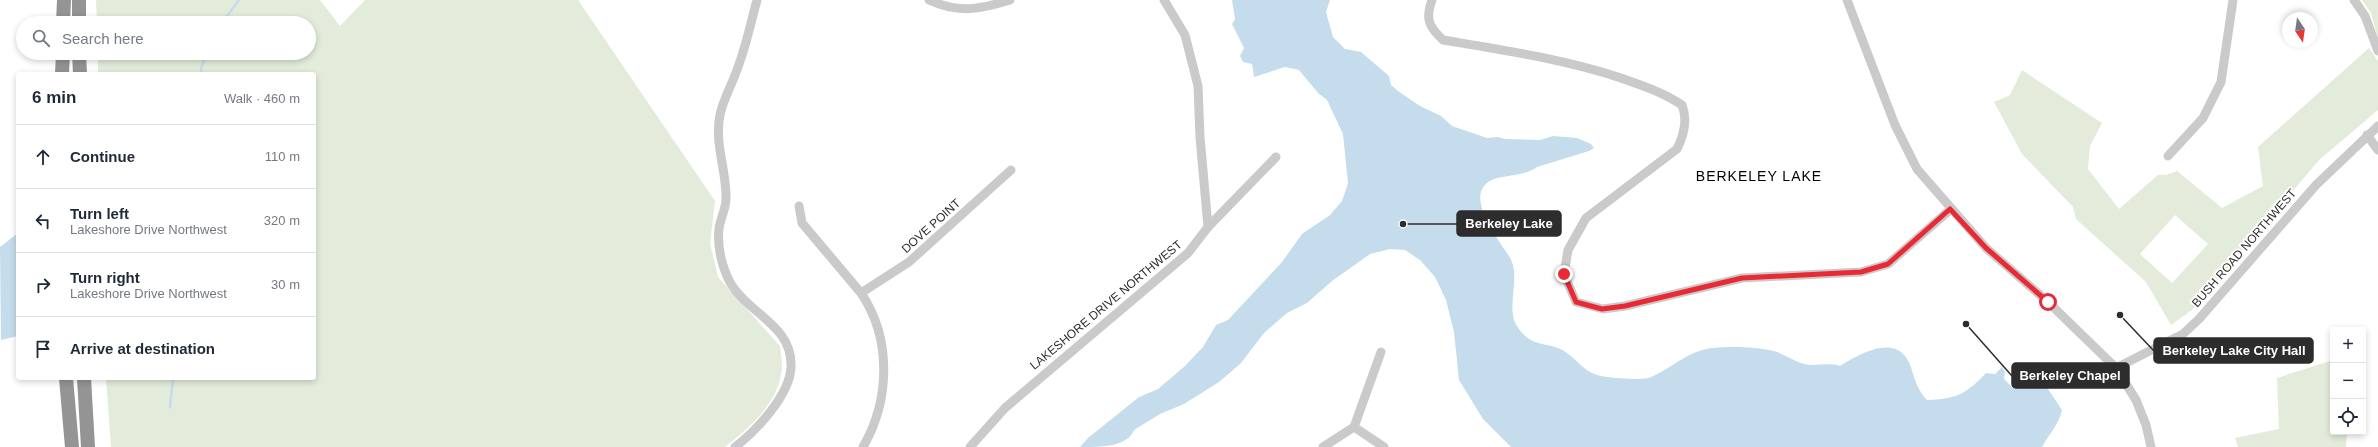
<!DOCTYPE html>
<html lang="en">
<head>
<meta charset="utf-8">
<style>
  :root { --surface:#fff; --page:#f6f6f7; --text:#1f2937; --muted:#747a83; --line:#e0e1e3 }
  body { margin:0; font-family:Helvetica,sans-serif; background:var(--page); color:var(--text) }
  .controls { position:absolute; right:12px; bottom:12px; display:grid; overflow:hidden; border-radius:4px; box-shadow:0 2px 6px #0003 }
  .controls button { width:36px; height:36px; display:grid; place-items:center; padding:0; border:0; border-bottom:1px solid var(--line); background:var(--surface); color:var(--text); font:20px sans-serif }
  .compass { position:absolute; left:2282px; top:12px; width:36px; height:36px; border-radius:50%; background:var(--surface); box-shadow:0 2px 6px #0003; rotate:167deg }
  .stop { position:absolute; width:12px; height:12px; margin:-9px; border:3px solid #e92a34; border-radius:50%; background:#fff }
  .stop.end { background:#e92a34; border-color:#fff; box-shadow:0 1px 4px #0008 }
  .list { margin:0; padding:0; list-style:none }
  h2 { display:flex; justify-content:space-between; align-items:center; height:52px; margin:0; padding:0 16px; font-size:17px }
  h2 small { font-size:13px; font-weight:400; color:var(--muted) }
  .list li { display:grid; grid-template-columns:26px 1fr auto; gap:12px; align-items:center; box-sizing:border-box; height:64px; padding:0 16px; border-top:1px solid var(--line) }
  .list b { display:block; font-size:15px; white-space:nowrap }
  .list p { margin:0; font-size:13px; white-space:nowrap; color:var(--muted) }
  .list em { font-size:13px; font-style:normal; color:var(--muted) }
  .icon { flex:none; width:22px; height:22px; fill:none; stroke:currentColor; stroke-width:2; stroke-linecap:round; stroke-linejoin:round }
  .map { position:relative; flex:none; width:2378px; height:447px; overflow:hidden }
  .search { position:absolute; background:var(--surface); box-shadow:0 2px 6px #0003; left:16px; top:16px; width:300px; height:44px; display:flex; align-items:center; gap:10px; box-sizing:border-box; padding:0 14px; border-radius:22px; color:var(--muted); font-size:15px }
  .panel { position:absolute; background:var(--surface); box-shadow:0 2px 6px #0003; left:16px; top:72px; width:300px; height:308px; border-radius:4px }
  .map>svg:first-child { display:block }
  .green { fill:#e3ebda; fill-rule:evenodd }
  .water { fill:#c5dcec }
  .lines { fill:none; stroke-linecap:round; stroke-linejoin:round }
  .stream { stroke:#c5dcec; stroke-width:2.5 }
  .minor { stroke:#cacaca; stroke-width:9 }
  .highway { stroke:#949494; stroke-width:14 }
  .route { stroke:#e92a34; stroke-width:5 }
  .labels { text-anchor:middle; dominant-baseline:central; stroke-width:4; stroke-linejoin:round; paint-order:stroke }
  .street-label { font-size:12px; fill:#2d2d2d; stroke:#fff }
  .quarter-label { font-size:14px; letter-spacing:1px; fill:#000; stroke:#fff }
  .leader { fill:none; stroke:#2d2d2d; stroke-width:1.5 }
  .callout-dot { fill:#2d2d2d; stroke:#fff; stroke-width:1.5 }
  .callout { fill:#2d2d2d; stroke:#2d2d2d; stroke-width:1.5 }
  .callout-label { font-size:13px; text-anchor:middle; font-weight:bold; fill:#fff }
</style>
</head>
<body>
<div class="map">
<svg width="2378" height="447" viewBox="0 0 2378 447">
  <rect width="100%" height="100%" fill="#fff"/>
  <g class="green">
    <path d="M96,0H320L340,26L365,0H578L715,201L710,243L718,277L780,346C781,355 783,366 781,375C775,406 749,428 725,447H111L106,378H314V74H98V53H309V23H97Z"/>
    <path d="M2362,0H2378V38L2371,13Z"/>
    <path d="M2369,48L2378,61V110L2319,160L2192,310L2171,325L2146,282L2076,219L2073,207L2022,154L1994,102L2010,95L2022,70L2102,123L2090,146L2088,169L2119,209L2158,175H2166L2177,171L2222,208L2263,186L2258,147ZM2175,215L2208,244L2172,283L2140,254Z"/>
    <path d="M2333,360V432H2347L2346,447H2238L2235,438L2279,429L2277,378Z"/>
  </g>
  <g class="water">
    <path d="M1232,0H1330L1326,12L1333,37L1345,49L1361,52L1389,76L1391,85L1398,91L1420,106L1441,116L1452,126L1487,138L1498,137L1505,139L1540,140L1553,136L1577,138L1591,144L1594,148L1589,151L1537,167C1527,175 1510,175 1497,178C1458,189 1498,239 1509,256C1523,278 1503,309 1519,329C1534,349 1547,341 1564,351C1576,358 1583,371 1597,375C1607,378 1643,381 1651,377C1672,368 1689,350 1713,348C1732,346 1756,347 1774,351C1784,354 1794,361 1804,364C1816,367 1827,362 1840,366C1856,356 1889,336 1905,356C1915,369 1912,384 1927,400C1957,399 1966,394 1986,373L1995,374L2002,367L2005,372L2004,379L2013,388L2024,368L2032,365L2062,410C2059,425 2049,434 2042,447H1511L1483,419L1459,380L1454,332L1446,300L1435,277L1420,260L1405,250L1390,249L1370,254L1332,281L1307,303L1287,313L1264,333L1241,363L1219,382L1184,404L1160,414L1134,430C1127,447 1102,447 1080,447L1088,438L1139,397L1158,389L1185,366L1203,347L1216,325L1228,320L1282,262L1302,234L1330,215L1342,201L1348,183L1343,134L1327,100L1318,93L1299,70L1285,67L1254,77L1252,64L1243,62L1240,56L1244,48L1232,24L1235,19Z"/>
    <path d="M18,233V336L1,340L0,247Z"/>
  </g>
  <g class="lines">
    <g class="stream">
      <path d="M222,23L239,0"/>
      <path d="M202,74L201,68L207,53"/>
      <path d="M170,407L173,378"/>
    </g>
    <g class="minor">
      <path d="M929,0C959,14 981,9 1010,0"/>
      <path d="M1432,0C1425,19 1429,27 1443,40C1503,50 1563,59 1621,78C1643,86 1663,92 1682,105C1688,120 1684,135 1677,149L1586,218L1568,250L1564,274L1576,302L1603,309L1625,306L1742,278L1861,272L1888,264L1951,209"/>
      <path d="M1847,0L1895,125L1917,169L1986,248L2048,302L2116,368L2136,400L2146,425L2151,447"/>
      <path d="M2354,0L2365,16L2378,51"/>
      <path d="M2367,135L2378,150"/>
      <path d="M2168,156L2203,118L2221,82L2233,0"/>
      <path d="M799,206L802,223L861,293C892,339 890,400 863,447"/>
      <path d="M1208,227L1276,157"/>
      <path d="M861,293L909,262L1011,170"/>
      <path d="M2116,368L2183,334L2199,319L2316,185L2378,126"/>
      <path d="M1354,427L1381,352"/>
      <path d="M735,447C756,431 790,395 791,367C793,326 749,314 731,284C722,268 717,247 719,229C720,219 726,209 726,199C727,172 714,143 720,115C723,99 733,83 738,67C746,46 751,22 757,0"/>
      <path d="M970,447L1005,408L1188,253L1208,227L1200,137L1198,86L1185,35L1164,0"/>
      <path d="M1323,447L1354,427L1384,447"/>
    </g>
    <g class="highway">
      <path d="M79,0V23"/>
      <path d="M63,23L64,0"/>
      <path d="M79,53L80,74"/>
      <path d="M62,74L63,53"/>
      <path d="M66,378L72,447"/>
      <path d="M84,378L88,447"/>
    </g>
  </g>
  <g class="lines">
    <path class="route" d="M1564,274L1576,302L1602,309L1625,306L1742,278L1861,272L1888,264L1950,209L1986,248L2048,302"/>
  </g>
  <g class="labels">
    <g class="street-label">
      <text transform="translate(931 226) rotate(-42)">DOVE POINT</text>
      <text transform="translate(2244 248) rotate(-49)">BUSH ROAD NORTHWEST</text>
      <text transform="translate(1106 305) rotate(-40)">LAKESHORE DRIVE NORTHWEST</text>
    </g>
    <g class="quarter-label">
      <text x="1759" y="176">BERKELEY LAKE</text>
    </g>
  </g>
  <path class="leader" d="M1403 224L1457 224M2120 315L2154 351M1966 324L2012 376"/>
  <g class="callout-dot">
    <circle cx="1403" cy="224" r="4"/>
    <circle cx="2120" cy="315" r="4"/>
    <circle cx="1966" cy="324" r="4"/>
  </g>
  <g class="callout">
    <rect x="1457" y="211" width="104" height="25" rx="4"/>
    <rect x="2154" y="338" width="159" height="25" rx="4"/>
    <rect x="2012" y="363" width="117" height="25" rx="4"/>
  </g>
  <g class="callout-label">
    <text x="1509" y="228">Berkeley Lake</text>
    <text x="2234" y="355">Berkeley Lake City Hall</text>
    <text x="2070" y="380">Berkeley Chapel</text>
  </g>
</svg>
<div class="controls">
<button>+</button>
<button>−</button>
<button><svg class="icon" aria-label="locate" viewBox="0 0 24 24"><circle cx="12" cy="12" r="6"/><path d="M12 2v4M12 18v4M2 12h4M18 12h4"/></svg></button>
</div>
<svg class="compass" viewBox="-18 -18 36 36"><path d="M0-13l5 13h-10z" fill="#e53935"/><path d="M0 13l5-13h-10z" fill="#747a83"/></svg>
<div class="stop" style="left:2048px;top:302px"></div>
<div class="stop end" style="left:1564px;top:274px"></div>
<div class="search"><svg class="icon" aria-label="search" viewBox="0 0 24 24"><circle cx="10" cy="10" r="6"/><path d="M15 15l6 6"/></svg>Search here</div>
<section class="panel">
<h2>6 min<small>Walk · 460 m</small></h2>
<ul class="list">
<li><svg class="icon" aria-label="ahead" viewBox="0 0 24 24"><path d="M12 20V5M6 11l6-6 6 6"/></svg><div><b>Continue</b></div><em>110 m</em></li>
<li><svg class="icon" aria-label="left" viewBox="0 0 24 24"><path d="M17 20v-9H6M10 6l-5 5 5 5"/></svg><div><b>Turn left</b><p>Lakeshore Drive Northwest</p></div><em>320 m</em></li>
<li><svg class="icon" aria-label="right" viewBox="0 0 24 24"><path d="M7 20v-9h11M14 6l5 5-5 5"/></svg><div><b>Turn right</b><p>Lakeshore Drive Northwest</p></div><em>30 m</em></li>
<li><svg class="icon" aria-label="arrive" viewBox="0 0 24 24"><path d="M6 21V4h12l-3 4 3 4H6"/></svg><div><b>Arrive at destination</b></div></li>
</ul>
</section>
</div>
</body>
</html>
